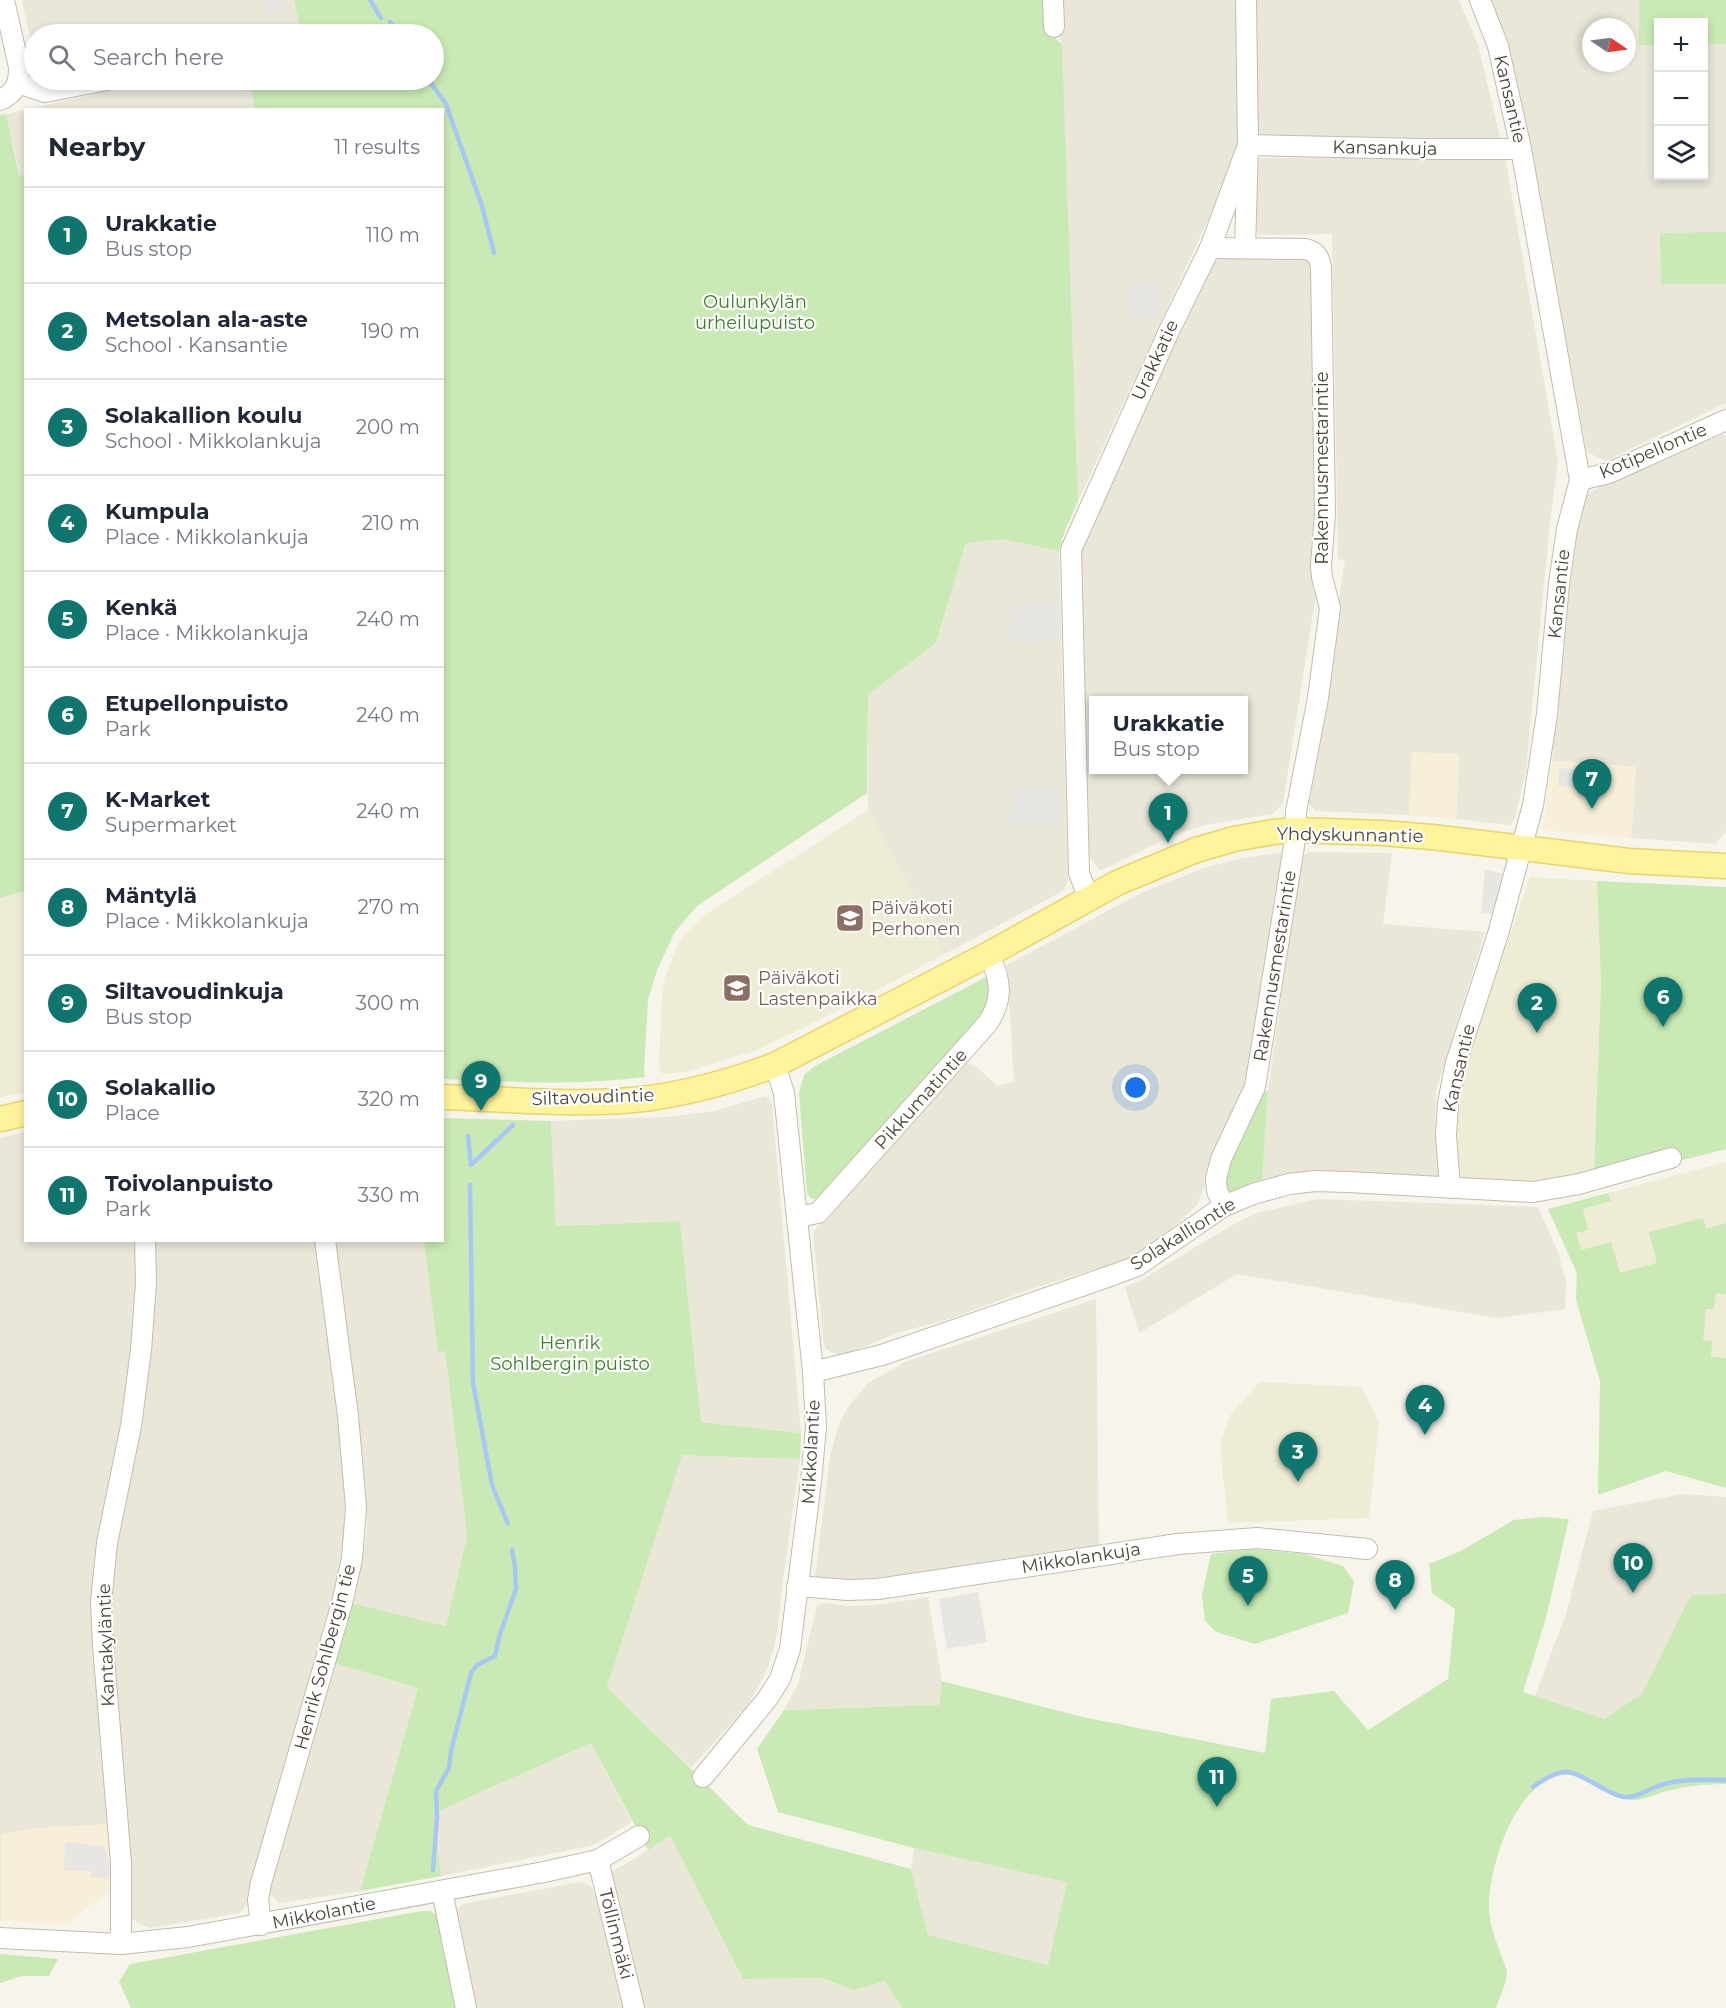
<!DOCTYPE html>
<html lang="en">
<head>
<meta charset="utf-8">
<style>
  :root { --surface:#fff; --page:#f6f6f7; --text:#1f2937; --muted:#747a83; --line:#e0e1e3; --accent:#0f766e }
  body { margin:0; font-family:Montserrat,sans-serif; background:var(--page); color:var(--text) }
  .controls { position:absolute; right:18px; top:18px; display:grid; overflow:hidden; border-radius:0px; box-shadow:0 3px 9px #0003 }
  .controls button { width:54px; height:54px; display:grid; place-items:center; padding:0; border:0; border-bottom:2px solid var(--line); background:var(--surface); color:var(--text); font:30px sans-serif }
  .compass { position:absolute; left:1582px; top:18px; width:54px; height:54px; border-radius:50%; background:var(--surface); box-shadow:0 3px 9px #0003; rotate:103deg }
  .you { position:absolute; left:1136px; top:1088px; width:21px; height:21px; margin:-15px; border:4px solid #fff; border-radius:50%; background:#1a73e8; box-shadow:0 0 0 9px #1a73e833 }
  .badge { display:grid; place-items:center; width:39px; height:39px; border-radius:50%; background:var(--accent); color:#fff; font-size:20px; font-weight:700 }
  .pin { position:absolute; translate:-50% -50px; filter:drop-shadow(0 2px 3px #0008) }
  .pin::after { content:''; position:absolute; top:32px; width:21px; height:18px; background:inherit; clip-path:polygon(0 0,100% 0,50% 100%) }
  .popup { position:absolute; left:1089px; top:696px; width:159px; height:78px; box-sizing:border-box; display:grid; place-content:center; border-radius:0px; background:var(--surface); filter:drop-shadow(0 2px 4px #0005); font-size:20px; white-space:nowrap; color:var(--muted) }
  .popup b { font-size:22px; color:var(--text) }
  .popup::after { content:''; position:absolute; left:50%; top:100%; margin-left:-12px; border:12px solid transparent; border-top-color:var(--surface) }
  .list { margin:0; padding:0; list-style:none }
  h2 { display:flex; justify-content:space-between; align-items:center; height:78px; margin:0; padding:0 24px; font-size:26px }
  h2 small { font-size:20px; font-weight:400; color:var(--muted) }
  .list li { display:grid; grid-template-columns:39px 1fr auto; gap:18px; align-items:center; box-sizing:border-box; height:96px; padding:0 24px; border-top:2px solid var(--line) }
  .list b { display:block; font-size:22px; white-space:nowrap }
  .list p { margin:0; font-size:20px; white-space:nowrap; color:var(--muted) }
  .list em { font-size:20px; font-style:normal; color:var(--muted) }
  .icon { flex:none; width:33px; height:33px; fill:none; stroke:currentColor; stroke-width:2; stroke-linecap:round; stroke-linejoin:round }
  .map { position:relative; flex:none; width:1726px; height:2008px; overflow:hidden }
  .search { position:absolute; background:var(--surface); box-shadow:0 3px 9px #0003; left:24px; top:24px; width:420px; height:66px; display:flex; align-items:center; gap:15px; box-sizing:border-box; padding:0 21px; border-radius:33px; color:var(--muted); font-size:22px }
  .panel { position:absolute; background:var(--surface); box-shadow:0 3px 9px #0003; left:24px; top:108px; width:420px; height:1134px; border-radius:0px }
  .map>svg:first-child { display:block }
  .residential { fill:#eae7d9; fill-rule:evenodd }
  .commercial { fill:#f7efd7 }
  .education { fill:#efecd5 }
  .green { fill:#c9eab4 }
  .parking { fill:#e8e6e2 }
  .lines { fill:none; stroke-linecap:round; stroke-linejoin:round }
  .stream { stroke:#a7c8f3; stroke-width:4.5 }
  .minor-casing { stroke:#c2bead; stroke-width:22 }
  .major-casing { stroke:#e7d568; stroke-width:27 }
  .minor { stroke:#fff; stroke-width:20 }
  .major { stroke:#fff39b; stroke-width:24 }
  .labels { text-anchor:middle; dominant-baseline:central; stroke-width:4.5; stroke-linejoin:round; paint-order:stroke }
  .street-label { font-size:18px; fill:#4b4638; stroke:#fff }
  .park-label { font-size:18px; fill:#3c7f29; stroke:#fff }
  .education-label { font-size:18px; fill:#785e54; stroke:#fff; text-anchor:start }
</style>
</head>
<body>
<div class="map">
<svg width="1726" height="2008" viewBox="0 0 1726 2008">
  <rect width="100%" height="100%" fill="#f6f4eb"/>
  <g class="residential">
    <path d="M22,0H294L300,29L278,34H34V56Z"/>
    <path d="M1059,0H1239V153L1078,501Z"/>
    <path d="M1252,0H1459L1478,45L1502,145L1356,138L1259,136L1256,133Z"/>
    <path d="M1491,0H1726V403L1606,461L1587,452L1531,154L1506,45ZM1658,22H1704V176H1658ZM1591,27H1627V63H1591Z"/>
    <path d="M157,80H249L255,109L26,110L25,175L20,176L6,114Z"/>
    <path d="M1505,156L1558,462L1550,522L1526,770L1515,818L1510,825L1456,819L1459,755L1412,752L1409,815L1316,811L1307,802L1345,560L1338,559L1332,234L1260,235L1252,227V167L1261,158Z"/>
    <path d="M1302,256L1311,265L1316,594L1283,803L1276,811L1272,814L1204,825L1172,836L1100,871L1086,851L1079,551L1212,264L1222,258ZM1093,700H1243V770H1093Z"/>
    <path d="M1717,431L1726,437V831L1715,844L1631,838L1636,767L1552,761L1573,551L1579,509L1583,500L1589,493L1659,456Z"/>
    <path d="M1003,539L1059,551L1068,882L1064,889L1059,893L945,954L868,810V695L936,643L966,543Z"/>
    <path d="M1282,852L1252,1075L1245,1083L1197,1205L1164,1236L1128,1259L1031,1289L946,1320L900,1332L846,1354L837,1355L826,1349L823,1340L813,1232L965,1063L975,1065L997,1086L1014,1082L1007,965L1141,893L1201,869L1238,859Z"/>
    <path d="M1309,852L1392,853L1383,924L1485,932L1436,1091L1435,1135L1442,1178L1313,1172L1262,1180L1268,1091L1300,862L1304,855Z"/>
    <path d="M766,1096L772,1104L801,1433L701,1422L680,1221L556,1226L551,1121L666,1117L715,1111Z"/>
    <path d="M25,1132L26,1240L137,1241V1296L134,1340L121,1434L100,1525L93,1590L108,1824L29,1829L1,1835V1921H0V1138Z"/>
    <path d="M1317,1199L1538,1207L1558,1252L1566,1281L1565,1309L1497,1318L1237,1274L1139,1333L1125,1287L1140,1281L1230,1226L1257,1213Z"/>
    <path d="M153,1241H316L342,1428L348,1495L342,1560L331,1612L246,1906L240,1913L149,1928L131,1919L128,1848L110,1611L111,1587L128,1477Z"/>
    <path d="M334,1241H424L438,1351H445L467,1534L446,1626L351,1603L362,1562L367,1528L365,1492Z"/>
    <path d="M1096,1299L1099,1547L896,1580H825L815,1577L830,1457L838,1426L848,1407L868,1383L905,1362Z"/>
    <path d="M682,1454L800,1459L783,1580L778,1626L774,1648L766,1672L747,1706L691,1768L607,1687Z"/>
    <path d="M1683,1494L1726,1497V1594L1691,1596L1642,1695L1603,1719L1535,1696L1566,1614L1593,1511Z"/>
    <path d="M928,1597L942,1681L939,1705L784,1710L798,1684L817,1606L824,1603L849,1606L876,1605Z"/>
    <path d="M334,1663L418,1688L360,1891L279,1903L270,1894L269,1888Z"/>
    <path d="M591,1743L632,1822L594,1845L441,1876L434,1813Z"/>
    <path d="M670,1834L743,1979L822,1978L855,1990L885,1981L902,2008H642L611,1872L636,1858Z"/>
    <path d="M914,1848L1067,1881L1049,1965L928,1935L911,1869Z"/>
    <path d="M580,1882L590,1886L596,1894L626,2008H474L454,1914L462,1904Z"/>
  </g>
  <g class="commercial">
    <path d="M1412,752L1459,754L1456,819L1409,815Z"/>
    <path d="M1552,761L1636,767L1631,838L1543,830Z"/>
    <path d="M108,1824L113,1882L108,1892L67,1924L1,1921V1835L29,1829Z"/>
  </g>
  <g class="education">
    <path d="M868,810L945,954L827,1016L757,1050L688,1071L668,1074L661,1073L659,1065L662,998L665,978L676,948L684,935L711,911Z"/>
    <path d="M1530,877L1597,881L1601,984L1594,1172L1530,1181L1465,1180L1458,1173L1455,1159L1459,1093L1467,1060Z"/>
    <path d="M25,890V1092L0,1097V897Z"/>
    <path d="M1726,1162V1379L1576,1300L1577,1273L1548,1209Z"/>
    <path d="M1260,1382L1362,1387L1379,1422L1369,1518L1228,1523L1220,1445L1230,1415Z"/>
  </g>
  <g class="green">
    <path d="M294,0H1047L1048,31L1062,45L1078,501L1064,533L1059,551L1003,539L966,543L936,643L868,695L867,793L697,906L675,932L657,970L648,1000L644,1070L645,1077C578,1086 510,1082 443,1079L442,110L255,109L249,80H434V34H278L300,29Z"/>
    <path d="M1639,0H1726V44H1704V22H1658V45H1639Z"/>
    <path d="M6,114L19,176L26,175V890L0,898V115Z"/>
    <path d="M1726,232V284H1661L1660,233Z"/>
    <path d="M1597,881L1726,887V1149L1683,1160L1671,1150L1594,1172L1601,984Z"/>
    <path d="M992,974L993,1003L818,1200L811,1198L807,1193L799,1093L804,1075L815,1066Z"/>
    <path d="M1268,1091L1262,1180L1228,1193L1224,1172L1259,1093Z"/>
    <path d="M443,1118L551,1121L556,1226L680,1221L701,1422L801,1433L800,1459L682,1455L607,1687L748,1825L911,1869L928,1935L1048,1965L1067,1882L914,1848L778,1812L757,1749L784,1710L939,1705L942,1681L1083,1717L1265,1753L1271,1699L1334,1691L1368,1730L1448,1679L1455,1609L1432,1593L1429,1564L1461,1551L1514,1520L1543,1517L1569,1519L1546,1618L1523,1692L1604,1719L1642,1694L1691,1595L1726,1594V1784C1706,1784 1687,1786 1667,1791C1657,1794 1643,1800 1632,1800C1611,1800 1594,1777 1574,1775C1519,1767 1488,1866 1489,1908C1489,1926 1497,1943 1503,1960C1504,1964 1507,1969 1507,1973C1507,1983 1499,1998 1496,2008H902L885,1981L855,1990L822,1978L743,1979L670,1835L648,1850L591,1743L434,1813L441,1876L360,1891L418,1688L334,1663L351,1603L446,1626L467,1535L445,1351L438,1352L424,1241L442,1240Z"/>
    <path d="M1608,1193L1611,1201L1583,1209L1588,1230L1576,1233L1581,1250L1611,1242L1620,1273L1657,1263L1649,1232L1703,1218L1706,1229L1726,1223V1294L1716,1293L1714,1309H1706L1703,1340L1712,1341L1711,1357L1726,1358V1488L1666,1471L1598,1495L1600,1381L1576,1300L1577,1273L1548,1209Z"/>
    <path d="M1253,1549L1305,1554L1343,1566L1354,1581L1348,1613L1255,1644L1216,1632L1205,1621L1202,1595L1211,1554Z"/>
    <path d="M422,1911H430L439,1916L460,2008H131L119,1982L130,1964Z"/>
    <path d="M0,1954L58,1959L49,1976H22L0,1983Z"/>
  </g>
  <g class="parking">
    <path d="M263,0H284L286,9L266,13Z"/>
    <path d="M229,22L232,34H194L193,31Z"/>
    <path d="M1160,282V303L1157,317L1129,318L1128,283Z"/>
    <path d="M1057,604L1058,640L1006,643L1005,625L1011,624L1010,606Z"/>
    <path d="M1559,768L1608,772L1607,790L1558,786Z"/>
    <path d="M1060,787V823L1007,824V806L1013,805V788Z"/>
    <path d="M1485,870L1514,876L1503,915L1481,913Z"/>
    <path d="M978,1592L987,1642L947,1649L939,1599Z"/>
    <path d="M65,1842L104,1846L111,1871L107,1879L91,1877V1871L64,1870Z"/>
  </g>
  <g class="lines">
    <g class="stream">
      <path d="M370,0L381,18"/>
      <path d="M390,22L399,34"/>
      <path d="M429,80L446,104L482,206L494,253"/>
      <path d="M468,1136L471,1165"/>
      <path d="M471,1165L513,1125"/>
      <path d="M470,1185L473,1383L492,1485L508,1524"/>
      <path d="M1533,1787C1566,1763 1571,1771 1604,1789C1611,1792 1618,1797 1626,1797C1638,1798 1650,1788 1661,1785C1682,1778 1704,1780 1726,1780"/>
      <path d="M433,1870L437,1817L436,1791L449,1768L451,1751L471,1673L477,1665L495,1656L500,1634L516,1589L515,1567L512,1550"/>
    </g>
    <g class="minor-casing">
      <g id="minor">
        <path d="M1053,0L1054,27"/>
        <path d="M18,83L45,92L107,80"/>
        <path d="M0,100C16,93 19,83 19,67L4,0"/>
        <path d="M1210,248L1306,249C1316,252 1319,256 1321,267L1325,513L1321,566L1322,577L1330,608L1318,698L1296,812L1294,846L1255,1087L1221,1159L1216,1179L1217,1191L1224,1206"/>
        <path d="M1245,248L1248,145L1421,149H1521"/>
        <path d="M1580,480L1609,473L1726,420"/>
        <path d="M1089,899L1079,873L1071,550L1169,331L1210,248L1248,145L1246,0"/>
        <path d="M1450,1188L1446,1135L1448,1103L1456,1063L1498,934L1533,805L1547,714L1559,584L1567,529L1580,480L1521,149L1498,46L1480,0"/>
        <path d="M797,1217L818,1213L987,1024C1004,1000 1001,980 989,954"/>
        <path d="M813,1372L882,1355L1113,1275L1137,1266L1224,1206L1253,1194L1289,1184L1315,1181L1348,1182L1533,1192L1579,1184L1671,1158"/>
        <path d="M797,1586L848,1590L878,1589L1178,1544L1257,1538L1367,1549"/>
        <path d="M703,1777L768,1698L780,1679L790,1649L811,1481L816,1427L813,1372L784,1093L775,1065"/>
        <path d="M598,1860L634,2008"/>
        <path d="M442,1891L466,2008"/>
        <path d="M261,1925L258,1900L261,1883L342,1603L352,1559L356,1507L348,1416L325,1240"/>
        <path d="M0,1938L121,1944L188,1937L544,1872L598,1860L639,1836"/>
        <path d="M121,1944V1863L103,1645L101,1602L107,1543L131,1426L141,1350L146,1283L145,1240"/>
      </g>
    </g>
    <g class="major-casing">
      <g id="major">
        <path d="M442,1097C510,1099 583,1107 650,1098C693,1092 735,1080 775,1065L989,954L1117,883L1196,850L1234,839L1273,832L1295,830L1382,833L1432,837L1629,861L1726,866"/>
        <path d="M0,1119L26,1113"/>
      </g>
    </g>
    <use href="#minor" class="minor"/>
    <use href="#major" class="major"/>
  </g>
  <defs>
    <g id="school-square" transform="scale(1.5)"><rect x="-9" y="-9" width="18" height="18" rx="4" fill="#8d6e63" stroke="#fff"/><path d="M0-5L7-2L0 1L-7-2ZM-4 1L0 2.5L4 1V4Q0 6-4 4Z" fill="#fff"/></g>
  </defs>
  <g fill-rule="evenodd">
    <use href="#school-square" x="850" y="918"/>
    <use href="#school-square" x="737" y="988"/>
  </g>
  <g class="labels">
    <g class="street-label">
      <text transform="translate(1510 99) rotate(77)">Kansantie</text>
      <text transform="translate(1385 148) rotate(1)">Kansankuja</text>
      <text transform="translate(1155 360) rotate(-65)">Urakkatie</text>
      <text transform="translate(1653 451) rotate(-23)">Kotipellontie</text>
      <text transform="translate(1322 468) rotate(-90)">Rakennusmestarintie</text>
      <text transform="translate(1559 594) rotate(-84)">Kansantie</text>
      <text transform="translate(1350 835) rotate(1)">Yhdyskunnantie</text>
      <text transform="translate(1275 966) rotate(-81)">Rakennusmestarintie</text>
      <text transform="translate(1459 1068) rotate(-77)">Kansantie</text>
      <text transform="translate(593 1097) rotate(-2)">Siltavoudintie</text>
      <text transform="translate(921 1099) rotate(-48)">Pikkumatintie</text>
      <text transform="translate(1183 1234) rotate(-32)">Solakalliontie</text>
      <text transform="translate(811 1452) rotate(-87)">Mikkolantie</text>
      <text transform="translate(1081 1558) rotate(-9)">Mikkolankuja</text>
      <text transform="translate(106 1645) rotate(-92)">Kantakyläntie</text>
      <text transform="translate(325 1657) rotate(-75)">Henrik Sohlbergin tie</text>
      <text transform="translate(324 1913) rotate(-11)">Mikkolantie</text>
      <text transform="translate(616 1934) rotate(76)">Töllinmäki</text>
    </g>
    <g class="park-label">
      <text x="755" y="302">Oulunkylän<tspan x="755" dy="21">urheilupuisto</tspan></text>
      <text x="570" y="1343">Henrik<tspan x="570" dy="21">Sohlbergin puisto</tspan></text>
    </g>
    <g class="education-label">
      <text x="871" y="908">Päiväkoti<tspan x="871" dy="21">Perhonen</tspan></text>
      <text x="758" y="978">Päiväkoti<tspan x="758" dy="21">Lastenpaikka</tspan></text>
    </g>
  </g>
</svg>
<div class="controls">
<button>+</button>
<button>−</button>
<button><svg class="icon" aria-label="layers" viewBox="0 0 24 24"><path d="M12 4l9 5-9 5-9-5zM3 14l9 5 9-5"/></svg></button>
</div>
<svg class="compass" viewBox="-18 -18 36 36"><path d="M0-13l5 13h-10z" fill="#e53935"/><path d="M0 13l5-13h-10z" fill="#747a83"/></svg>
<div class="you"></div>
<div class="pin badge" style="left:1168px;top:843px">1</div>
<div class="popup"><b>Urakkatie</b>Bus stop</div>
<div class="pin badge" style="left:1537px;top:1033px">2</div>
<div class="pin badge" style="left:1298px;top:1482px">3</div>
<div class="pin badge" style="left:1425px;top:1435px">4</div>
<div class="pin badge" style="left:1248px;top:1606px">5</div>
<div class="pin badge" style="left:1663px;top:1027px">6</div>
<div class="pin badge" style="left:1592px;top:809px">7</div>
<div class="pin badge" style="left:1395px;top:1610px">8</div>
<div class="pin badge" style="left:481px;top:1111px">9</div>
<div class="pin badge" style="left:1633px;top:1593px">10</div>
<div class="pin badge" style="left:1217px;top:1807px">11</div>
<div class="search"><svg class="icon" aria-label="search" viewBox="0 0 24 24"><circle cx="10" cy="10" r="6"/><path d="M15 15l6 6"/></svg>Search here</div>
<section class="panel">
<h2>Nearby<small>11 results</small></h2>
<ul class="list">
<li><span class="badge">1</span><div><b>Urakkatie</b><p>Bus stop</p></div><em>110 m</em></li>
<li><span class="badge">2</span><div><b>Metsolan ala-aste</b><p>School · Kansantie</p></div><em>190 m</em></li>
<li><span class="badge">3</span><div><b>Solakallion koulu</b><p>School · Mikkolankuja</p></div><em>200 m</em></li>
<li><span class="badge">4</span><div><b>Kumpula</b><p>Place · Mikkolankuja</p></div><em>210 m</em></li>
<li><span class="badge">5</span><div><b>Kenkä</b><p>Place · Mikkolankuja</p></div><em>240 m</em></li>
<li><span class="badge">6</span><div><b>Etupellonpuisto</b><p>Park</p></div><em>240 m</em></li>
<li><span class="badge">7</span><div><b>K-Market</b><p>Supermarket</p></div><em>240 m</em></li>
<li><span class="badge">8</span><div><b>Mäntylä</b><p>Place · Mikkolankuja</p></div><em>270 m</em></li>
<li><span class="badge">9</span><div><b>Siltavoudinkuja</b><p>Bus stop</p></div><em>300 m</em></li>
<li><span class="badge">10</span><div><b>Solakallio</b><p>Place</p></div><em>320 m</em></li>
<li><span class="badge">11</span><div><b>Toivolanpuisto</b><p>Park</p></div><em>330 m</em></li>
</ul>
</section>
</div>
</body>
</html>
